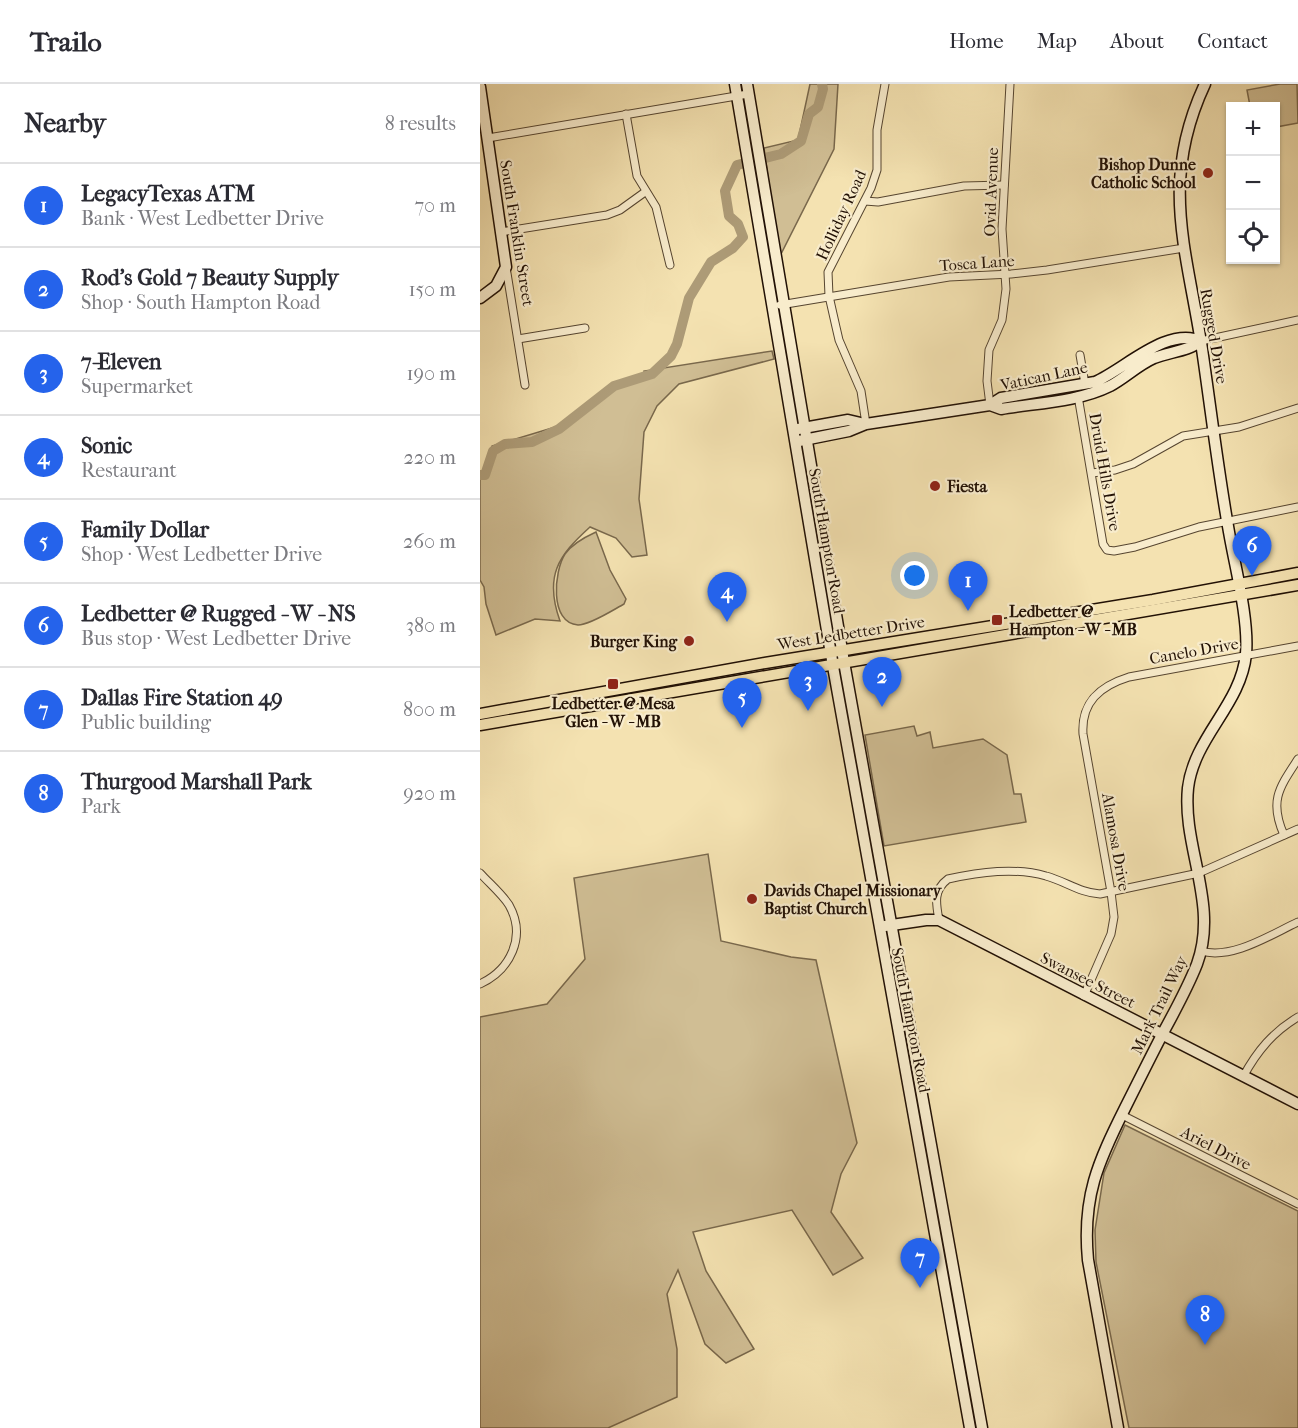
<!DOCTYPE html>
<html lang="en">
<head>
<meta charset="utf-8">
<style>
  :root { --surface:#fff; --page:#f2f2f3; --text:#2b2b33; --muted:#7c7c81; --line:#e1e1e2; --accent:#2563eb }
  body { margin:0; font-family:"IM FELL French Canon",serif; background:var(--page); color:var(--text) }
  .controls { position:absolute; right:18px; top:18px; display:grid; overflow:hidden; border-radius:0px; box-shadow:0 2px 4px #0004 }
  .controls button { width:54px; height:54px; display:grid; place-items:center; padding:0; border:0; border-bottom:2px solid var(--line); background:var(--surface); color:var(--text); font:30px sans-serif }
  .you { position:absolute; left:435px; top:492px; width:21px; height:21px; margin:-15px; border:4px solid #fff; border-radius:50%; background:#1a73e8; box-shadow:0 0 0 9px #1a73e833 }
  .badge { display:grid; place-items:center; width:39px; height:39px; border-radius:50%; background:var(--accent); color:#fff; font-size:20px; font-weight:700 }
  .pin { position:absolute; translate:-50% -50px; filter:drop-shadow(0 2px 3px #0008) }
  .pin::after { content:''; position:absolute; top:32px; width:21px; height:18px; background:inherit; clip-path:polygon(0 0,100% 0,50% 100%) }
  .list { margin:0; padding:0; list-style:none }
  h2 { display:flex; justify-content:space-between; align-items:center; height:78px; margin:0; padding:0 24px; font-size:26px }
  h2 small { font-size:20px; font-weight:400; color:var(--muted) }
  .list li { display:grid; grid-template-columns:39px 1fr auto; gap:18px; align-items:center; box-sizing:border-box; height:84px; padding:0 24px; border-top:2px solid var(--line) }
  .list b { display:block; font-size:22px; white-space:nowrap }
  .list p { margin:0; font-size:20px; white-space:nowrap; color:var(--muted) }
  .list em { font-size:20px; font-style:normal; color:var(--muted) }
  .icon { flex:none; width:33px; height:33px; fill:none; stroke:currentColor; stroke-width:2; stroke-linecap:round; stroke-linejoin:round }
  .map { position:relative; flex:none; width:818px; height:1344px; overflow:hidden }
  header { display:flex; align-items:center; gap:36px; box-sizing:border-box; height:84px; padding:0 30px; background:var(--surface); border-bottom:2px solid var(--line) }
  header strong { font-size:28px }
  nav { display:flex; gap:33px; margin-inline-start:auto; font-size:21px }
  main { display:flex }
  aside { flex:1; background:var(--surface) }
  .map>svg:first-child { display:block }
  .green { fill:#d0be94; stroke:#79684c; stroke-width:1.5 }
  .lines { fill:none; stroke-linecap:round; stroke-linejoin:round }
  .river { stroke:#ad9b77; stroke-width:10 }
  .street-casing { stroke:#564530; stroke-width:9 }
  .secondary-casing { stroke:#221105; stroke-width:13 }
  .primary-casing { stroke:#221105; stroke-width:13 }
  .street { stroke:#f8eccc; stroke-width:7 }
  .secondary { stroke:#f8eccc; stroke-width:10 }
  .primary { stroke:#f4e2b1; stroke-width:10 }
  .poi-dot { fill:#8f2418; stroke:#f8eccc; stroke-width:2 }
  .labels { text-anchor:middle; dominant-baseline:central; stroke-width:4.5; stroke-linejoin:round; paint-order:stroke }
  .poi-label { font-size:16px; font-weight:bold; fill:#221105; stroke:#f8eccc; text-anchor:start }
  .street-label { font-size:16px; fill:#221105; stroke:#f8eccc }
</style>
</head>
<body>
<header>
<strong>Trailo</strong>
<nav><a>Home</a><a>Map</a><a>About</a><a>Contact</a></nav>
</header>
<main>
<aside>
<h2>Nearby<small>8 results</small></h2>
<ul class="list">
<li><span class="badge">1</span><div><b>LegacyTexas ATM</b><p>Bank · West Ledbetter Drive</p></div><em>70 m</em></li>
<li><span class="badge">2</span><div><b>Rod's Gold 7 Beauty Supply</b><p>Shop · South Hampton Road</p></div><em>150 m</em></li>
<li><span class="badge">3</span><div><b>7-Eleven</b><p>Supermarket</p></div><em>190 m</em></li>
<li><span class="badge">4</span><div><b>Sonic</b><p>Restaurant</p></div><em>220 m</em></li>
<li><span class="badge">5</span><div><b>Family Dollar</b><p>Shop · West Ledbetter Drive</p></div><em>260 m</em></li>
<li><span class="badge">6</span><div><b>Ledbetter @ Rugged - W - NS</b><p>Bus stop · West Ledbetter Drive</p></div><em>380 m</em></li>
<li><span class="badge">7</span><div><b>Dallas Fire Station 49</b><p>Public building</p></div><em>800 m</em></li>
<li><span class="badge">8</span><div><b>Thurgood Marshall Park</b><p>Park</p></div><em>920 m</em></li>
</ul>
</aside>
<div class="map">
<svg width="818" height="1344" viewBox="0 0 818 1344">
  <rect width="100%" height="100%" fill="#f4e2b1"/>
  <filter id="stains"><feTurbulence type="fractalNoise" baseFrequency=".00333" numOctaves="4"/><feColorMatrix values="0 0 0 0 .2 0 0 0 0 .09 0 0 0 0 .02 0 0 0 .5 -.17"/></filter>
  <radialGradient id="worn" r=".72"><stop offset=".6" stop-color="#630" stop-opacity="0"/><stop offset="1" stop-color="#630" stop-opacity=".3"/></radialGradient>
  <g class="green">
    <path d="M330,0H358L354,65L299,174L284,64L318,56Z"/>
    <path d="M800,0H817L818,39L796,43V22H770L767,6Z"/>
    <path d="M292,267L294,275L199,300L177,322L164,348L159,415L167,471L152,473L136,454L110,443C78,472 64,492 80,537L55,535L16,551L6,520L4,503L0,496V390L5,389L12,362L82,341L125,306L165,293L164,287Z"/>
    <path d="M116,448L130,486L146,515L144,520C133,526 110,541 98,541C69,539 74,487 85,470C92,460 105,453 116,448Z"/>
    <path d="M434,642L437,652L450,648L453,664L503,655L527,671L534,710H541L546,738L404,762L385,651Z"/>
    <path d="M228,770L241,857L311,873L336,876L377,1059L361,1090L351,1128L383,1174L353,1191L312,1126L213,1148L226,1187L274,1265L246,1279L225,1260L198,1186L187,1210L197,1265V1313L128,1344H0V933L67,920L105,875L94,794Z"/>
    <path d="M645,1041L818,1127V1344H649L616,1178L615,1146L624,1089Z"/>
  </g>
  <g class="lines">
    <path class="river" d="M0,391H5L13,367L25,360L52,358L79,345L134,302L172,290L191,272L197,260L209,214L231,178L253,164L263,153L258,140L249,132L245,107L257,81L301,70L321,57L329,30L338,23L343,5L342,0"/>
    <g class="street-casing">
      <g id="street">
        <path d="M146,30L157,92L176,123L190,181"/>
        <path d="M8,54L268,10"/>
        <path d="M385,117L398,118L484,102L524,101"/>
        <path d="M21,148L127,131L140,126L165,108"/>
        <path d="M26,183L45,301"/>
        <path d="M300,221L469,193L531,190L567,186L704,164"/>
        <path d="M38,255L105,244"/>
        <path d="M721,257L818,236"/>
        <path d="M600,271L605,300"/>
        <path d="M598,312L623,460L627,466L634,467L655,463L719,443L818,423"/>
        <path d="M510,321L507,297L509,266L522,236L526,205L522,145L530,0"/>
        <path d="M386,340L381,307L359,256L356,243L349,212L348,188L391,104L397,86V46L405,0"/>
        <path d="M612,389L635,386L653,380L703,352L759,343L818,324"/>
        <path d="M804,751C789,717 799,704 818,675"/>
        <path d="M0,789C9,799 22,810 29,821C47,853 30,886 0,900"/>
        <path d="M459,836C456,820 453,806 468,795C500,788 535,783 566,792C585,797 600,809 620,810L719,789L818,745"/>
        <path d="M721,867C752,876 790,851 818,838"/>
        <path d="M604,912L631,850L634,833L631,808L603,650C601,618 620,602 649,593L818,562"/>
        <path d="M763,993C777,967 793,948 818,933"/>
        <path d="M642,1031L818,1120"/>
      </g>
    </g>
    <g class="secondary-casing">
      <g id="secondary">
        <path d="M255,0L354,588L490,1344"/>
        <path d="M267,0L364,578L502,1344"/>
        <path d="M0,3L26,183L16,202L0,214"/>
        <path d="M318,345L368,336L385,340"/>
        <path d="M319,357L369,347L386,340L510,321L521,314L615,298C645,285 687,242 721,257C709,267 689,268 674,274C658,281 645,294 630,302C598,318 556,319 521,325L510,321"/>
        <path d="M405,842L446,836H459L818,1020"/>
        <path d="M638,1344L608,1176C602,1113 618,1078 645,1024C658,998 671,972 684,947C696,925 708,903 717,880C739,820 702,763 708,704C714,653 761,621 766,570C769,535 755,483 749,448C738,387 731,326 722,265C707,166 679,98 725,0"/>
      </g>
    </g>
    <g class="primary-casing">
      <g id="primary">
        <path d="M0,630L285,579L673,516L818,489"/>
        <path d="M0,641L818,501"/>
      </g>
    </g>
    <use href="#street" class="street"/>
    <use href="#secondary" class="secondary"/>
    <use href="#primary" class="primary"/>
  </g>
  <g class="poi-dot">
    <circle cx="728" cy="89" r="6"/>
    <circle cx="455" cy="402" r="6"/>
    <rect x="511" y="530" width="12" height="12" rx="3"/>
    <circle cx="209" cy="557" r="6"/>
    <rect x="127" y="594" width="12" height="12" rx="3"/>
    <circle cx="272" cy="815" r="6"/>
  </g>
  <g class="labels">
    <g class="poi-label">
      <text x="716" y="80" text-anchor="end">Bishop Dunne<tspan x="716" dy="18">Catholic School</tspan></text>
      <text x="467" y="402">Fiesta</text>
      <text x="529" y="527">Ledbetter @<tspan x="529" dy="18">Hampton - W - MB</tspan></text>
      <text x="197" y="557" text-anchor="end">Burger King</text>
      <text x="133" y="619" text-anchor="middle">Ledbetter @ Mesa<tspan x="133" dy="18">Glen - W - MB</tspan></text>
      <text x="284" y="806">Davids Chapel Missionary<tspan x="284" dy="18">Baptist Church</tspan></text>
    </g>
    <g class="street-label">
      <text transform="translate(511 108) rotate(-88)">Ovid Avenue</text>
      <text transform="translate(361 131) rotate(-65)">Holliday Road</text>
      <text transform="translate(37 149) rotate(81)">South Franklin Street</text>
      <text transform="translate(497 179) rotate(-4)">Tosca Lane</text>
      <text transform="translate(734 252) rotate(80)">Rugged Drive</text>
      <text transform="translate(564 292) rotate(-12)">Vatican Lane</text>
      <text transform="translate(625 388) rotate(80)">Druid Hills Drive</text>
      <text transform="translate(347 457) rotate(80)">South Hampton Road</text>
      <text transform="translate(371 549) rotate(-9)">West Ledbetter Drive</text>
      <text transform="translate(714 567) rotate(-10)">Canelo Drive</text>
      <text transform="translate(636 758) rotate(80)">Alamosa Drive</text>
      <text transform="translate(608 896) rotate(27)">Swansee Street</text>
      <text transform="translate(679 921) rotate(-64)">Mark Trail Way</text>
      <text transform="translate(431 936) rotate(79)">South Hampton Road</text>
      <text transform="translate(736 1064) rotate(27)">Ariel Drive</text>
    </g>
  </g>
  <rect width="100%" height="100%" filter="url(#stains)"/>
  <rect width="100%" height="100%" fill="url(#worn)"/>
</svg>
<div class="controls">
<button>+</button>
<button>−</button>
<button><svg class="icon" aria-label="locate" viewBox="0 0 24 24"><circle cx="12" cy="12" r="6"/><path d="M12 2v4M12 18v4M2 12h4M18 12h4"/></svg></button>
</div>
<div class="you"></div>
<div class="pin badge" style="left:488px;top:527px">1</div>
<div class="pin badge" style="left:402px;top:623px">2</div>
<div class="pin badge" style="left:328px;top:627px">3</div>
<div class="pin badge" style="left:247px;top:538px">4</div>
<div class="pin badge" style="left:262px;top:644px">5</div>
<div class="pin badge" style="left:772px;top:492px">6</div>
<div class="pin badge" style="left:440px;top:1204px">7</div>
<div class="pin badge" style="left:725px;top:1261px">8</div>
</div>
</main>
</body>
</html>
